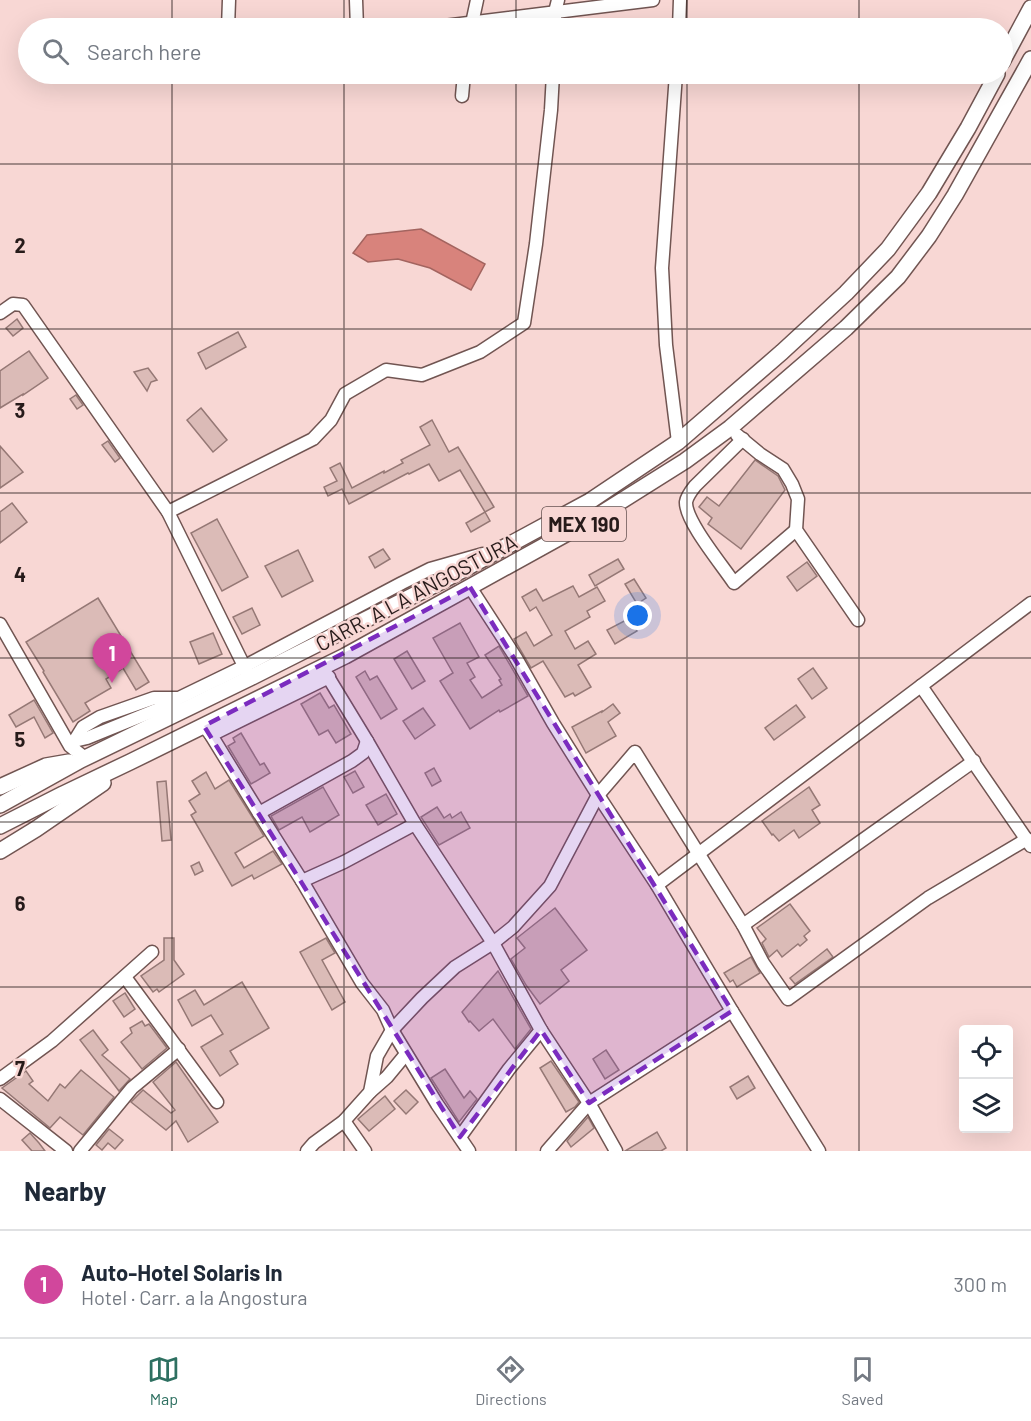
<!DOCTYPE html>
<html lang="en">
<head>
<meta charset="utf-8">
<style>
  :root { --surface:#fff; --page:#f2f2f3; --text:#1f2937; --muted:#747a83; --line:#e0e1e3; --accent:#2e7061 }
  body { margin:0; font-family:Barlow,sans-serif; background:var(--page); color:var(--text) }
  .controls { position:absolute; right:18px; bottom:18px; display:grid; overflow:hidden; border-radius:6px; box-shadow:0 6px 24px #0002 }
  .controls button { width:54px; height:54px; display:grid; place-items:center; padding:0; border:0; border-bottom:2px solid var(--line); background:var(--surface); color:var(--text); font:30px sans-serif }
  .you { position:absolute; left:638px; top:616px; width:21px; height:21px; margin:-15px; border:4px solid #fff; border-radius:50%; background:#1a73e8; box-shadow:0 0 0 9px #1a73e833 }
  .badge { display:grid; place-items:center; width:39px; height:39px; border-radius:50%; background:var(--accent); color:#fff; font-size:20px; font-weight:700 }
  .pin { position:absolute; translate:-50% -50px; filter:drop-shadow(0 2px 3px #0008) }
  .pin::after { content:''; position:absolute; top:32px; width:21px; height:18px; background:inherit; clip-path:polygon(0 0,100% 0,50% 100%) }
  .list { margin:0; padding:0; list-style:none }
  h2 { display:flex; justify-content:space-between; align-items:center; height:78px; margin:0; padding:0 24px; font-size:26px }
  h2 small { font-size:20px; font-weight:400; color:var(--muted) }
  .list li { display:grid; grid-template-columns:39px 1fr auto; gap:18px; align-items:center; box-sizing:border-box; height:108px; padding:0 24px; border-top:2px solid var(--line) }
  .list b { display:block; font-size:22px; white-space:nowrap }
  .list p { margin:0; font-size:20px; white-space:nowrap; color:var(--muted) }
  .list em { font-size:20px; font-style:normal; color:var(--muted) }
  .icon { flex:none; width:33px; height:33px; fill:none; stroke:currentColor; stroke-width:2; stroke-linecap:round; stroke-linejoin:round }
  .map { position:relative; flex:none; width:1031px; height:1151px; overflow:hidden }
  .search { position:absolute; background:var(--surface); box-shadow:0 6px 24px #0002; left:18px; right:18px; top:18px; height:66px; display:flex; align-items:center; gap:15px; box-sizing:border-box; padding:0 21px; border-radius:33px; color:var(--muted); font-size:22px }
  .sheet { height:186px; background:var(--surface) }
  nav { display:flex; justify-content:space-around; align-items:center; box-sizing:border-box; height:84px; border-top:2px solid var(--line); background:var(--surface); font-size:16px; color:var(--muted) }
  nav a { display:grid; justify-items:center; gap:3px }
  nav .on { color:var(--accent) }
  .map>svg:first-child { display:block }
  .water { fill:#d8837c; stroke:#a3645f; stroke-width:1.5 }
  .building { fill:#dbbbb7; stroke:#957875; stroke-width:1.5 }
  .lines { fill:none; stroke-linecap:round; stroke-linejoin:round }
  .minor-casing { stroke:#715552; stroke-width:15 }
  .major-casing { stroke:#715552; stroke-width:18 }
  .minor { stroke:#fff; stroke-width:12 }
  .major { stroke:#fff; stroke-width:15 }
  .marked { fill:#7b2cbf; fill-opacity:0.2; stroke:#7b2cbf; stroke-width:4.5; stroke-dasharray:12 8; stroke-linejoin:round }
  .grid { fill:none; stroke:#271b1a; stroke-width:1.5; stroke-opacity:0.55 }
  .labels { text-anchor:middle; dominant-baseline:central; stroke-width:5; stroke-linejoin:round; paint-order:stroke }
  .shield { fill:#f8d7d4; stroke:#665352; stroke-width:1.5 }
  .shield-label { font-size:20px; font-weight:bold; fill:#271b1a }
  .street-label { font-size:21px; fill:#271b1a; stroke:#f8d7d4 }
  .grid-label { font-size:20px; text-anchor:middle; font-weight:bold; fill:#271b1a; stroke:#f8d7d4; stroke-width:5; stroke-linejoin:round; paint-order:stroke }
</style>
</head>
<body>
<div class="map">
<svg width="1031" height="1151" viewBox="0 0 1031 1151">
  <rect width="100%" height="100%" fill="#f8d7d4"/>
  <path class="water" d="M421,229L485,264L471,290L430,268L398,259L368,262L353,253L367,235Z"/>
  <g class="building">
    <path d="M17,319L23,328L13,336L6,328Z"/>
    <path d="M238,332L246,347L206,369L198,353Z"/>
    <path d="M29,351L48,378L23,395V394L0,408V371Z"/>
    <path d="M148,368L157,380L151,382L147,391L134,372Z"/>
    <path d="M76,395L83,405L77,409L70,399Z"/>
    <path d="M201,408L227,440L213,452L187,420Z"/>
    <path d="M432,420L449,452L458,447L494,507L485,512L460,470L439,481L429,464L409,474L408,473L349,504L342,489L328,496L324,487L337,481L330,468L340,463L352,488L384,471V473L403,463L401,460L430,445L420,427Z"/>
    <path d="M108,441L120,458L115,462L102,445Z"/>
    <path d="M0,446L23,472L0,488Z"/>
    <path d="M755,460L778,476L785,490L741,549L708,524L712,518L699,507L707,497L719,506Z"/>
    <path d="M12,503L27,522L0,543V512Z"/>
    <path d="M485,512L490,521L471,532L466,523Z"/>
    <path d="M217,519L248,577L222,591L191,533Z"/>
    <path d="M383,549L390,559L375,568L369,557Z"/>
    <path d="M298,550L313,581L282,597L265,566Z"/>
    <path d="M618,559L624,569L595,586L589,575Z"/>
    <path d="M807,562L817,576L797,591L787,577Z"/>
    <path d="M634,579L646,598L637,604L625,584Z"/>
    <path d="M573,586L579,597L597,587L605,601L587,611L590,617L565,631L575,649L588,641L596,654L578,665L591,687L575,696L573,693L565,697L543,661L531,668L514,639L526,632L534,646L552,635L536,607L530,611L522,597L536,589L543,601Z"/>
    <path d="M98,598L149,682L136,690L123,668L106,679L111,688L85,703L90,711L73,722L43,672L44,671L26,642Z"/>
    <path d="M252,608L260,625L242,634L233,617Z"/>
    <path d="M630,618L637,631L615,644L607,630Z"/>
    <path d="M460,623L479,657L467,663L475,677L470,680L482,698L502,685L499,680L501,679L485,655L499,646L528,696L500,712L499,710L470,729L440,681L453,673L433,638Z"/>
    <path d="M213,633L222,654L199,664L190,642Z"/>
    <path d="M407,651L425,681L412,689L394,659Z"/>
    <path d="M813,668L827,688L812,699L798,679Z"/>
    <path d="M365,671L370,680L377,676L397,709L381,719L356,677Z"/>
    <path d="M320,693L329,708L334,705L351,734L336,743L328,730L319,735L301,704Z"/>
    <path d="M34,700L53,733L45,738L34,717L16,727L9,715Z"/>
    <path d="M613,704L620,713L608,722L616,736L586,753L572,727L602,711V712Z"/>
    <path d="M796,705L805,717L774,740L765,728Z"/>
    <path d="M423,708L435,725L415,739L403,721Z"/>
    <path d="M241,733L260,765L264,763L270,773L251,784L228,746L235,742L233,738Z"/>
    <path d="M434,768L441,781L432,786L425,773Z"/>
    <path d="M355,771L364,787L353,793L344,777Z"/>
    <path d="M206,772L215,789L229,780L264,836L235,853L244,868L273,851L282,864L254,879L252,875L232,886L191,815L196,812L189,801L200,794L192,781Z"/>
    <path d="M166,781L171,840L162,841L157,782Z"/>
    <path d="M323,787L339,815L310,832L302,817L279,830L271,816Z"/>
    <path d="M809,787L820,805L812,810L820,823L799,838L794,830L779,841L773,834L772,835L762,821Z"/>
    <path d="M386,794L397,814L378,825L366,805Z"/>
    <path d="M437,807L444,818L450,814L452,818L461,812L470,828L439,845L421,817Z"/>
    <path d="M199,862L203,871L195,875L191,866Z"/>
    <path d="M790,904L810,931L804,936L807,940L800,946L798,944L782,957L777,950L769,957L762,943L766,939L757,928Z"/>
    <path d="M555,908L587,950L561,970L569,981L540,1004L526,985L511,959L525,948L517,938Z"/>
    <path d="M164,938H174V960L184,974L159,992L157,989L153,992L141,976L164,960Z"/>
    <path d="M326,938L335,953L322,960L345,1002L332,1010L300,952Z"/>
    <path d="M827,949L833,957L795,984L790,978Z"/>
    <path d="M751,957L760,973L737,987L733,980L730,982L724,973Z"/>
    <path d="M498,971L531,1029L515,1049L493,1019L479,1031L470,1021L469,1022L462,1012Z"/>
    <path d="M242,982L269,1028L230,1051L238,1064L220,1076L201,1047L223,1034L211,1015L192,1026L178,1000L195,990L204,1005Z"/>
    <path d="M125,993L135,1009L124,1017L113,1001Z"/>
    <path d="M142,1021L145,1026L149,1024L167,1048L142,1069L121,1042L132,1033L130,1028Z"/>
    <path d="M93,1030L108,1050L102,1055L130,1079L119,1091L80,1040Z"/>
    <path d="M606,1050L619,1070L605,1079L593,1059Z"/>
    <path d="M551,1061L579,1102L575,1107L566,1112L540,1068Z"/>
    <path d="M176,1062L218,1122L188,1142L176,1121L166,1130L131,1102L143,1090L171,1113L175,1110L153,1082Z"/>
    <path d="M445,1069L464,1098L470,1091L477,1099L459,1122L431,1078Z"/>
    <path d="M81,1070L114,1097L83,1135L60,1117L50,1128L2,1088L26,1071L33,1081L29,1084L48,1101L60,1084L65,1088Z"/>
    <path d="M748,1076L755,1088L737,1099L730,1087Z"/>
    <path d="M406,1090L418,1102L406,1114L394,1101Z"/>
    <path d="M385,1096L395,1109L369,1131L358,1119Z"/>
    <path d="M588,1117L594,1128L571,1147L567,1141Z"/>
    <path d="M109,1129L123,1140L115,1149L108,1143L102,1150L96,1145Z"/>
    <path d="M657,1132L666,1148L661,1151H625Z"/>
    <path d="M30,1133L39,1143L45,1151H32L22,1140Z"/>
  </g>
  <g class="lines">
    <g class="minor-casing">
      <g id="minor">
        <path d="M356,0L357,28"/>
        <path d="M228,28L229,0"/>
        <path d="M428,28L653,0"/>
        <path d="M471,28L477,0"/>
        <path d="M555,28V12L558,0"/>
        <path d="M679,28L680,0"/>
        <path d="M676,74L662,268L666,345L678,442"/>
        <path d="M462,96L464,74"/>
        <path d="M0,313L13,304L23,305L168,512L248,674"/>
        <path d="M737,435L760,454L783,469L792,484L798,499L796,530L858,620"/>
        <path d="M743,439L695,486C691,491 687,496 686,502C685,521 723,566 734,583L796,530"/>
        <path d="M168,512L313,439L331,420L345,394L386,370L422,375L480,352L524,323L536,244L551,110L553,74"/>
        <path d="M470,587L516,658L553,723L598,795L657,885L732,1011L819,1151"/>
        <path d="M0,624L70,746L85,758"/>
        <path d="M322,667L367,741L415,824L493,943L541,1030L589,1103L616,1151"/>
        <path d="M921,686L1031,846"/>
        <path d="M204,726L211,735L259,813L302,881L362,983L383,1010L392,1030L437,1104L469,1151"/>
        <path d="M211,735L329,677"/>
        <path d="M75,740L83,727L100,717L154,698H179L245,666L402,583L430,569L483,554"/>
        <path d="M70,742L87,738L161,708L176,700"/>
        <path d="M259,813L352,761L363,753L367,741"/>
        <path d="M302,881L344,862L415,824"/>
        <path d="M657,885L1031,603"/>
        <path d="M743,925L974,761"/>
        <path d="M125,977L217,1102"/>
        <path d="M0,1079L52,1041L152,952"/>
        <path d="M370,1092L387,1077L406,1054"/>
        <path d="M0,1099L66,1151"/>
        <path d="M344,1121L365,1151"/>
        <path d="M460,1137L509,1069L541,1030"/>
        <path d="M80,1151L132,1088L179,1049"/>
        <path d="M307,1151L314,1143L344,1121L370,1092L377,1056L392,1030L422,998L455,967L493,943L513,927L550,886L598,795L635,752L743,925L763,963L788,999L928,898L1027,839"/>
        <path d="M547,1151L589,1103L732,1011"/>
      </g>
    </g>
    <g class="major-casing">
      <g id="major">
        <path d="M1002,62L1031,8"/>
        <path d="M0,787L46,766L69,762"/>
        <path d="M0,805L81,760L250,678L444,580L590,501L678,442L782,352L846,293L888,249L929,193L968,128L997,74"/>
        <path d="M0,826L63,794L130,762L345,656L591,520L685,461L730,428L846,328L898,277L929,236L955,195L1031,59"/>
        <path d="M0,851L36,829L103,783"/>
      </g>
    </g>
    <use href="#minor" class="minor"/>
    <use href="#major" class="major"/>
  </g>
  <path class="marked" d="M470,587L732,1011L589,1103L541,1030L460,1137L204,726Z"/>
  <path class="grid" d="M172,0V28M344,0V28M516,0V28M687,0V28M859,0V28M172,74V1151M344,74V1151M516,74V1151M687,74V1151M859,74V1151M0,164H1031M0,329H1031M0,493H1031M0,658H1031M0,822H1031M0,987H1031"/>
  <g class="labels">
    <rect class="shield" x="542" y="507" width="84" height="34" rx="4.5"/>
    <g class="shield-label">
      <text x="584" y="524">MEX 190</text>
    </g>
    <g class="street-label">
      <text transform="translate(416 592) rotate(-28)">CARR. A LA ANGOSTURA</text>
    </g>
  </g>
  <g class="grid-label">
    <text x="20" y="253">2</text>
    <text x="20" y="418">3</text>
    <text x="20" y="582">4</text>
    <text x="20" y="747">5</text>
    <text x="20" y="911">6</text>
    <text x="20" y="1076">7</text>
  </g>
</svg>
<div class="controls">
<button><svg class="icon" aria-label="locate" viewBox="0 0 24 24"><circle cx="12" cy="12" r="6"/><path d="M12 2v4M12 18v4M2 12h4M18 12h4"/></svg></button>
<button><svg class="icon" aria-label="layers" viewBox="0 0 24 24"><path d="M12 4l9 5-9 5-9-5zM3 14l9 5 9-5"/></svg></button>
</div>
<div class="you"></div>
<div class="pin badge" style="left:112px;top:683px;background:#d1479c">1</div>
<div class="search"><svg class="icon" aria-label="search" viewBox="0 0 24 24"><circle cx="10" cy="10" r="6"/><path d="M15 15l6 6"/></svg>Search here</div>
</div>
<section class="sheet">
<h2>Nearby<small></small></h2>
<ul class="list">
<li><span class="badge" style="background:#d1479c">1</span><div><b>Auto-Hotel Solaris In</b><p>Hotel · Carr. a la Angostura</p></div><em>300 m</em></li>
</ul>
</section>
<nav>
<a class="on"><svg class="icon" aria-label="map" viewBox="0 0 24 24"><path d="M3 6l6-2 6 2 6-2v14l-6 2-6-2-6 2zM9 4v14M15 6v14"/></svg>Map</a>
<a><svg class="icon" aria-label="directions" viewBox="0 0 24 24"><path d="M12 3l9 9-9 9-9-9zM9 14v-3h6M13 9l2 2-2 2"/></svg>Directions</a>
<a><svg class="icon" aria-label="saved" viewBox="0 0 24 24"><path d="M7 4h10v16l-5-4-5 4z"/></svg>Saved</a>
</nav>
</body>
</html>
